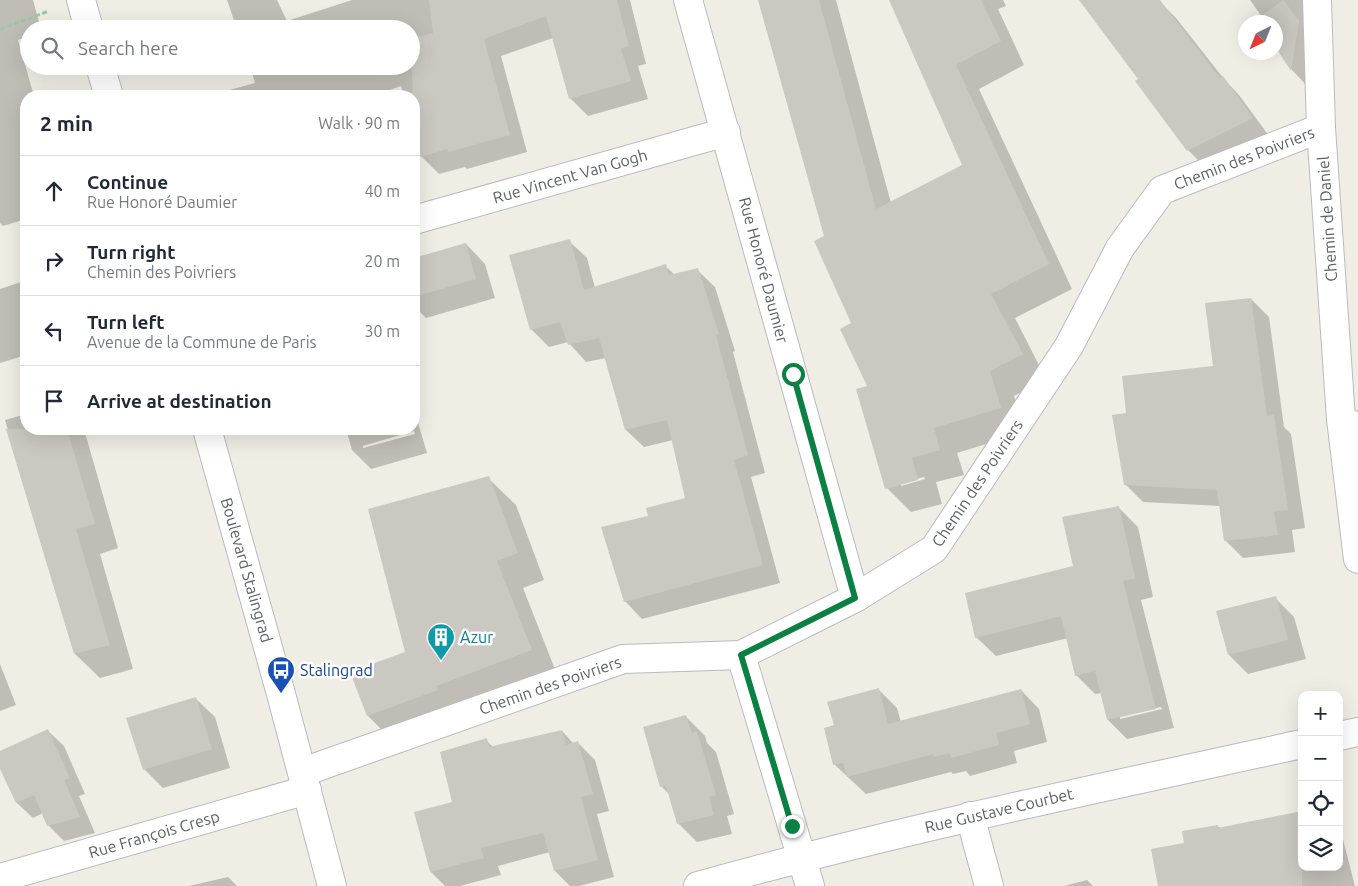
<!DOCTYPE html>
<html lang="en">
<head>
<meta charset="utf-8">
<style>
  :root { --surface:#fff; --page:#f6f6f7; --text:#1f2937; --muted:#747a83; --line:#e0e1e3 }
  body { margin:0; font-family:Ubuntu,sans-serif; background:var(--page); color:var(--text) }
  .controls { position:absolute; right:15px; bottom:15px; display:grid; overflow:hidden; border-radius:10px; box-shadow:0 5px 20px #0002 }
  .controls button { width:45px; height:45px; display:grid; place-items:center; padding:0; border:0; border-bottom:1px solid var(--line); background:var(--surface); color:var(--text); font:25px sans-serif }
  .compass { position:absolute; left:1238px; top:15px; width:45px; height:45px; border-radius:50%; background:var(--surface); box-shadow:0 5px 20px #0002; rotate:223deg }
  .stop { position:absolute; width:15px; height:15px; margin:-11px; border:4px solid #0b8043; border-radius:50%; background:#fff }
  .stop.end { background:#0b8043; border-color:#fff; box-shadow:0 1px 5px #0008 }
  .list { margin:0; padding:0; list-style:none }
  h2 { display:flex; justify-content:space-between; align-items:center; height:65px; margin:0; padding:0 20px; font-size:21px }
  h2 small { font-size:16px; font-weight:400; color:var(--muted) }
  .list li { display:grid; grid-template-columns:32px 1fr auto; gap:15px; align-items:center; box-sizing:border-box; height:70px; padding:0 20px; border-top:1px solid var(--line) }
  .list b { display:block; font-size:19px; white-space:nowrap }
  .list p { margin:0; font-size:16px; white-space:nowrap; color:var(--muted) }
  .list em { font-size:16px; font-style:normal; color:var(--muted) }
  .icon { flex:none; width:28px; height:28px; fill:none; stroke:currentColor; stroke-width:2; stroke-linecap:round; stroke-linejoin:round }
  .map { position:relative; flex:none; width:1358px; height:886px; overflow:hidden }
  .search { position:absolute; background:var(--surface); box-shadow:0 5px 20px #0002; left:20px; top:20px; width:400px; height:55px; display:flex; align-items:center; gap:12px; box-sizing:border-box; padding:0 18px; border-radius:28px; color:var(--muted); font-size:19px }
  .panel { position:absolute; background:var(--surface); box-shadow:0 5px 20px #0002; left:20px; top:90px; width:400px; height:345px; border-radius:20px }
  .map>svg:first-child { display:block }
  .shadow { fill:#0003; fill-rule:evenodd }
  .building { fill:#cbc8c2 }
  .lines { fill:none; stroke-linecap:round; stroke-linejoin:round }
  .minor-casing { stroke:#b8bbbf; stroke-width:30 }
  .path { stroke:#9ac9a7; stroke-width:3; stroke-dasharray:5 2.5; stroke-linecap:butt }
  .minor { stroke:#fff; stroke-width:28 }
  .route { stroke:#0b8043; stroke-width:6 }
  .labels { text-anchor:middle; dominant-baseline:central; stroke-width:5; stroke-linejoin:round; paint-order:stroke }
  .street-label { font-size:16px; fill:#5d6166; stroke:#fff }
  .culture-label { font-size:16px; fill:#0d838f; stroke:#fff; text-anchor:start }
  .transit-label { font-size:16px; fill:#164399; stroke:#fff; text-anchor:start }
</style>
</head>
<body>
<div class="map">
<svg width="1358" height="886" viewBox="0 0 1358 886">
  <rect width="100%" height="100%" fill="#f0ede5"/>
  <g class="shadow">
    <path d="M0,0H33L41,29H29V36L18,40L34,96H26V219L3,226L0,223Z"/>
    <path d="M227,0H277L287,21L352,0H630L646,64L638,66L648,99L588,116L570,98L553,38L501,56L527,152L467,169L465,167L439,174L421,156L414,131V96H404L401,86L373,96L211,95L255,83L250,66H411V29H237Z"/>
    <path d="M759,0H836L891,203L963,165L890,0H1003L1006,6L998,9L1024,65L979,89L1072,289L1015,318L1046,379L1014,396L1025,432L957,453L964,475L936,482L942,504L911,512L887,488L869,386L853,324L825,237ZM924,477L925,479L901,486V483Z"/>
    <path d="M1250,0H1311L1308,87L1292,70L1276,46V22H1259L1258,20L1262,17Z"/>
    <path d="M1159,1L1176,18L1224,79L1239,95L1269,136L1205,167L1188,150L1140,79Z"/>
    <path d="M569,241L587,258L595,288L665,266L675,275L697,270L715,287L735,351L733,352L765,473L751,477L780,583L642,619L625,601L649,517L687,499L673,440L644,447L626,430L606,358L586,362L568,342L549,347L531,329Z"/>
    <path d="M466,244L485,264L495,298L426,318L414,306V259Z"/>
    <path d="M24,281L26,283V355L0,363V289Z"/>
    <path d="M1251,299L1269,317L1284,427L1291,434L1305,528L1292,530L1295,552L1243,558L1225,540L1221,506L1143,502L1125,484L1127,415L1214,367Z"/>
    <path d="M414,409L427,453L371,469L352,450L346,429H414ZM414,431L415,434L363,448V446Z"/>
    <path d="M26,414V429H84L118,548L100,554L133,669L100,678L75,654L5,420Z"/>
    <path d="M488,478L516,505L544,580L523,588L558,677L395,743L368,716L407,653Z"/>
    <path d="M1118,507L1138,527L1153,597L1141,600L1174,728L1127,739L1108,720L1102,693L1095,694L1076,675L1068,638L996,656L976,637L1075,567ZM1161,707L1162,709L1120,719V716Z"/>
    <path d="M1275,598L1294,617L1306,659L1248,674L1229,655Z"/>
    <path d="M0,664L16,705L0,711Z"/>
    <path d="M879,690L897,708L901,722L1021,690L1039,709L1047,742L1014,751L1017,763L970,776L966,771L953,774L951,772L866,794L835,765V726Z"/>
    <path d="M196,699L215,717L230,768L163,788L144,769Z"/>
    <path d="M686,717L705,736L707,743L716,752L734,814L727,816L732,834L697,842L678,823L670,795L662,787Z"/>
    <path d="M48,731L64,746L85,794L79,796L95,833L64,841L48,825L43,813L33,818L17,803L0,766V753Z"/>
    <path d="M562,731L574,744L578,743L595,760L609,811L597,814L614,877L579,886H570L555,871L550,852L498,866L501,875L460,886H445L431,872L416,813L454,803L486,740L493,747Z"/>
    <path d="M1339,824L1355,886H1160L1186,844L1217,826L1302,867H1339Z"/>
    <path d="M228,877L237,886H189Z"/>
    <path d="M1087,880L1093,886H1064Z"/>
  </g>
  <g class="building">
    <path d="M429,0H617L629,46L621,49L631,81L569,99L546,16L484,39L510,135L448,152L447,149L420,157L414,137L411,39L433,33Z"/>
    <path d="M758,0H819L876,209L962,165L889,0H981L1001,41L956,65L1049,264L991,294L1023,354L990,371L1001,408L934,428L940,450L912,458L918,480L885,489L856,389L867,386L840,329L851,323L814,241L824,236Z"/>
    <path d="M1079,0H1160L1220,78L1223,76L1253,118L1187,151L1135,81L1138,79Z"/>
    <path d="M1283,0L1299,21L1291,71L1276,48V22H1258L1256,20Z"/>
    <path d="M570,239L584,290L666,264L669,275L698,268L719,334L716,335L748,455L734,460L763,565L624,602L601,527L648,516L646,508L685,498L667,420L625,430L599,338L568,345L560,322L530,330L509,255Z"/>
    <path d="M466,243L476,279L414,297V258Z"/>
    <path d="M1251,298L1267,416L1274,415L1288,510L1274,512L1278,535L1224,541L1217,490L1124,485L1112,415L1126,413L1122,376L1213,366L1205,303Z"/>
    <path d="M6,429H67L95,524L76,529L110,645L74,654Z"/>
    <path d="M489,476L518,553L497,561L532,650L436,686L438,690L367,716L350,672L405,652L368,509Z"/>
    <path d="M1119,506L1135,578L1123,581L1156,709L1107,720L1095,671L1075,676L1061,616L975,638L965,593L1073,566L1062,517Z"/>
    <path d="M1276,596L1288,640L1228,655L1216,611Z"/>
    <path d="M879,688L888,724L1021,689L1030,724L996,733L999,745L951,758L950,753L934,757L933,754L847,777L843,763L833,765L824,728L834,725L827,702Z"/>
    <path d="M196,697L212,749L143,770L126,718Z"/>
    <path d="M686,715L692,733L697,731L716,795L709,797L714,815L677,824L666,786L660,787L643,727Z"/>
    <path d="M48,729L70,778L64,780L80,817L47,826L34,795L16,803L0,769V751Z"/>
    <path d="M562,730L566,745L578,741L593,794L581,797L598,860L554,871L543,833L481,848L484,858L430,872L414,812L452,802L440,752L487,738L489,747Z"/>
    <path d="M1302,811V886H1158L1151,849L1184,843L1182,831L1218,825V828Z"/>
  </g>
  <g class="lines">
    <g class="minor-casing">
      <g id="minor">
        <path d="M81,0L89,29"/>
        <path d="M688,0L855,598"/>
        <path d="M1317,0L1321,128L1341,419L1358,428"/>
        <path d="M100,66L109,96"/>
        <path d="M414,220L726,132"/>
        <path d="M1341,419L1358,559"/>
        <path d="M207,429L281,694L332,886"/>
        <path d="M741,655L810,886"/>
        <path d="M1339,736L1358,732"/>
        <path d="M303,772L623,659L741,655L855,598L934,549L1069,346L1120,248L1162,190L1321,128"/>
        <path d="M970,816L989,886"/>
        <path d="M0,878L307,790"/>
        <path d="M698,886C897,830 1100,788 1302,744"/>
      </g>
    </g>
    <path class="path" d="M0,29L49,11"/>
    <use href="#minor" class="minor"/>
  </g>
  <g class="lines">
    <path class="route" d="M792,826L741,655L855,598L793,374"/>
  </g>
  <defs>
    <g id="building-pin" transform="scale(1.4375)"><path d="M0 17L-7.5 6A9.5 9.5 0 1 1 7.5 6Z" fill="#0f9aa8" stroke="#fff"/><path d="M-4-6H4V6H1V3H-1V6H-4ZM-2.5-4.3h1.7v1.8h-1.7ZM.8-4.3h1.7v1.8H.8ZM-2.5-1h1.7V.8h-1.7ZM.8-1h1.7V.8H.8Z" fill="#fff"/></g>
    <g id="bus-pin" transform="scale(1.4375)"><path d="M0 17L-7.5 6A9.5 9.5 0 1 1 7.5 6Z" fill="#1a4fb4" stroke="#fff"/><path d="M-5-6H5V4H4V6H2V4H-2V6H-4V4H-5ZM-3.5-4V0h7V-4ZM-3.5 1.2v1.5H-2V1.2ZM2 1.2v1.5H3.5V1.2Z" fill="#fff"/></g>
  </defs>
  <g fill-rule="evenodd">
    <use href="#building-pin" x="441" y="637"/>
    <use href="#bus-pin" x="281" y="670"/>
  </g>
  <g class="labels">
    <g class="street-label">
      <text transform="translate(1244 158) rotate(-21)">Chemin des Poivriers</text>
      <text transform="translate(570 176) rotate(-16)">Rue Vincent Van Gogh</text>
      <text transform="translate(1327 219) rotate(-94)">Chemin de Daniel</text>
      <text transform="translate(764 270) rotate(75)">Rue Honoré Daumier</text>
      <text transform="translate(977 483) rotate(-56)">Chemin des Poivriers</text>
      <text transform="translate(247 570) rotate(74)">Boulevard Stalingrad</text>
      <text transform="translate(550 685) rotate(-19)">Chemin des Poivriers</text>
      <text transform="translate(999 810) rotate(-13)">Rue Gustave Courbet</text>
      <text transform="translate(154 834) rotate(-16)">Rue François Cresp</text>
    </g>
    <g class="culture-label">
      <text x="460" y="637">Azur</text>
    </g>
    <g class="transit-label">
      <text x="300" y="670">Stalingrad</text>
    </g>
  </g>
</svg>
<div class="controls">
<button>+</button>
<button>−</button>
<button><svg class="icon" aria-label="locate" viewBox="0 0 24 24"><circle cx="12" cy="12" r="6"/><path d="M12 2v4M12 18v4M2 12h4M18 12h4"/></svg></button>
<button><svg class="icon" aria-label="layers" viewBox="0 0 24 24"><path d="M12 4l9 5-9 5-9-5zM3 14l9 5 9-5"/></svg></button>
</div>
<svg class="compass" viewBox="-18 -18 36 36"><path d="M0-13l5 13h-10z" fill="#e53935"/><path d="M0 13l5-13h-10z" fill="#747a83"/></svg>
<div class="stop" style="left:793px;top:374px"></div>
<div class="stop end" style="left:792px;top:826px"></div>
<div class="search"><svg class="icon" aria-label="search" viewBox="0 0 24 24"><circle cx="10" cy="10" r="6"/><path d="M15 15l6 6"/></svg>Search here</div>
<section class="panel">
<h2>2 min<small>Walk · 90 m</small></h2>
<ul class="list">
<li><svg class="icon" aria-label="ahead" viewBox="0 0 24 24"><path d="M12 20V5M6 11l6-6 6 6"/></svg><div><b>Continue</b><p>Rue Honoré Daumier</p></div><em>40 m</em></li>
<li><svg class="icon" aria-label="right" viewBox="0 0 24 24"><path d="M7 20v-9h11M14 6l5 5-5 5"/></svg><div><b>Turn right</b><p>Chemin des Poivriers</p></div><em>20 m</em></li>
<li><svg class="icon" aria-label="left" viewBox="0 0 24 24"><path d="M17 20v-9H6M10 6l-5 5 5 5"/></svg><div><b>Turn left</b><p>Avenue de la Commune de Paris</p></div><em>30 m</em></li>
<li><svg class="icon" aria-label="arrive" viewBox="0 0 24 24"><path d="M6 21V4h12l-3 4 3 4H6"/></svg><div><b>Arrive at destination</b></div></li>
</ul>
</section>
</div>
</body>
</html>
